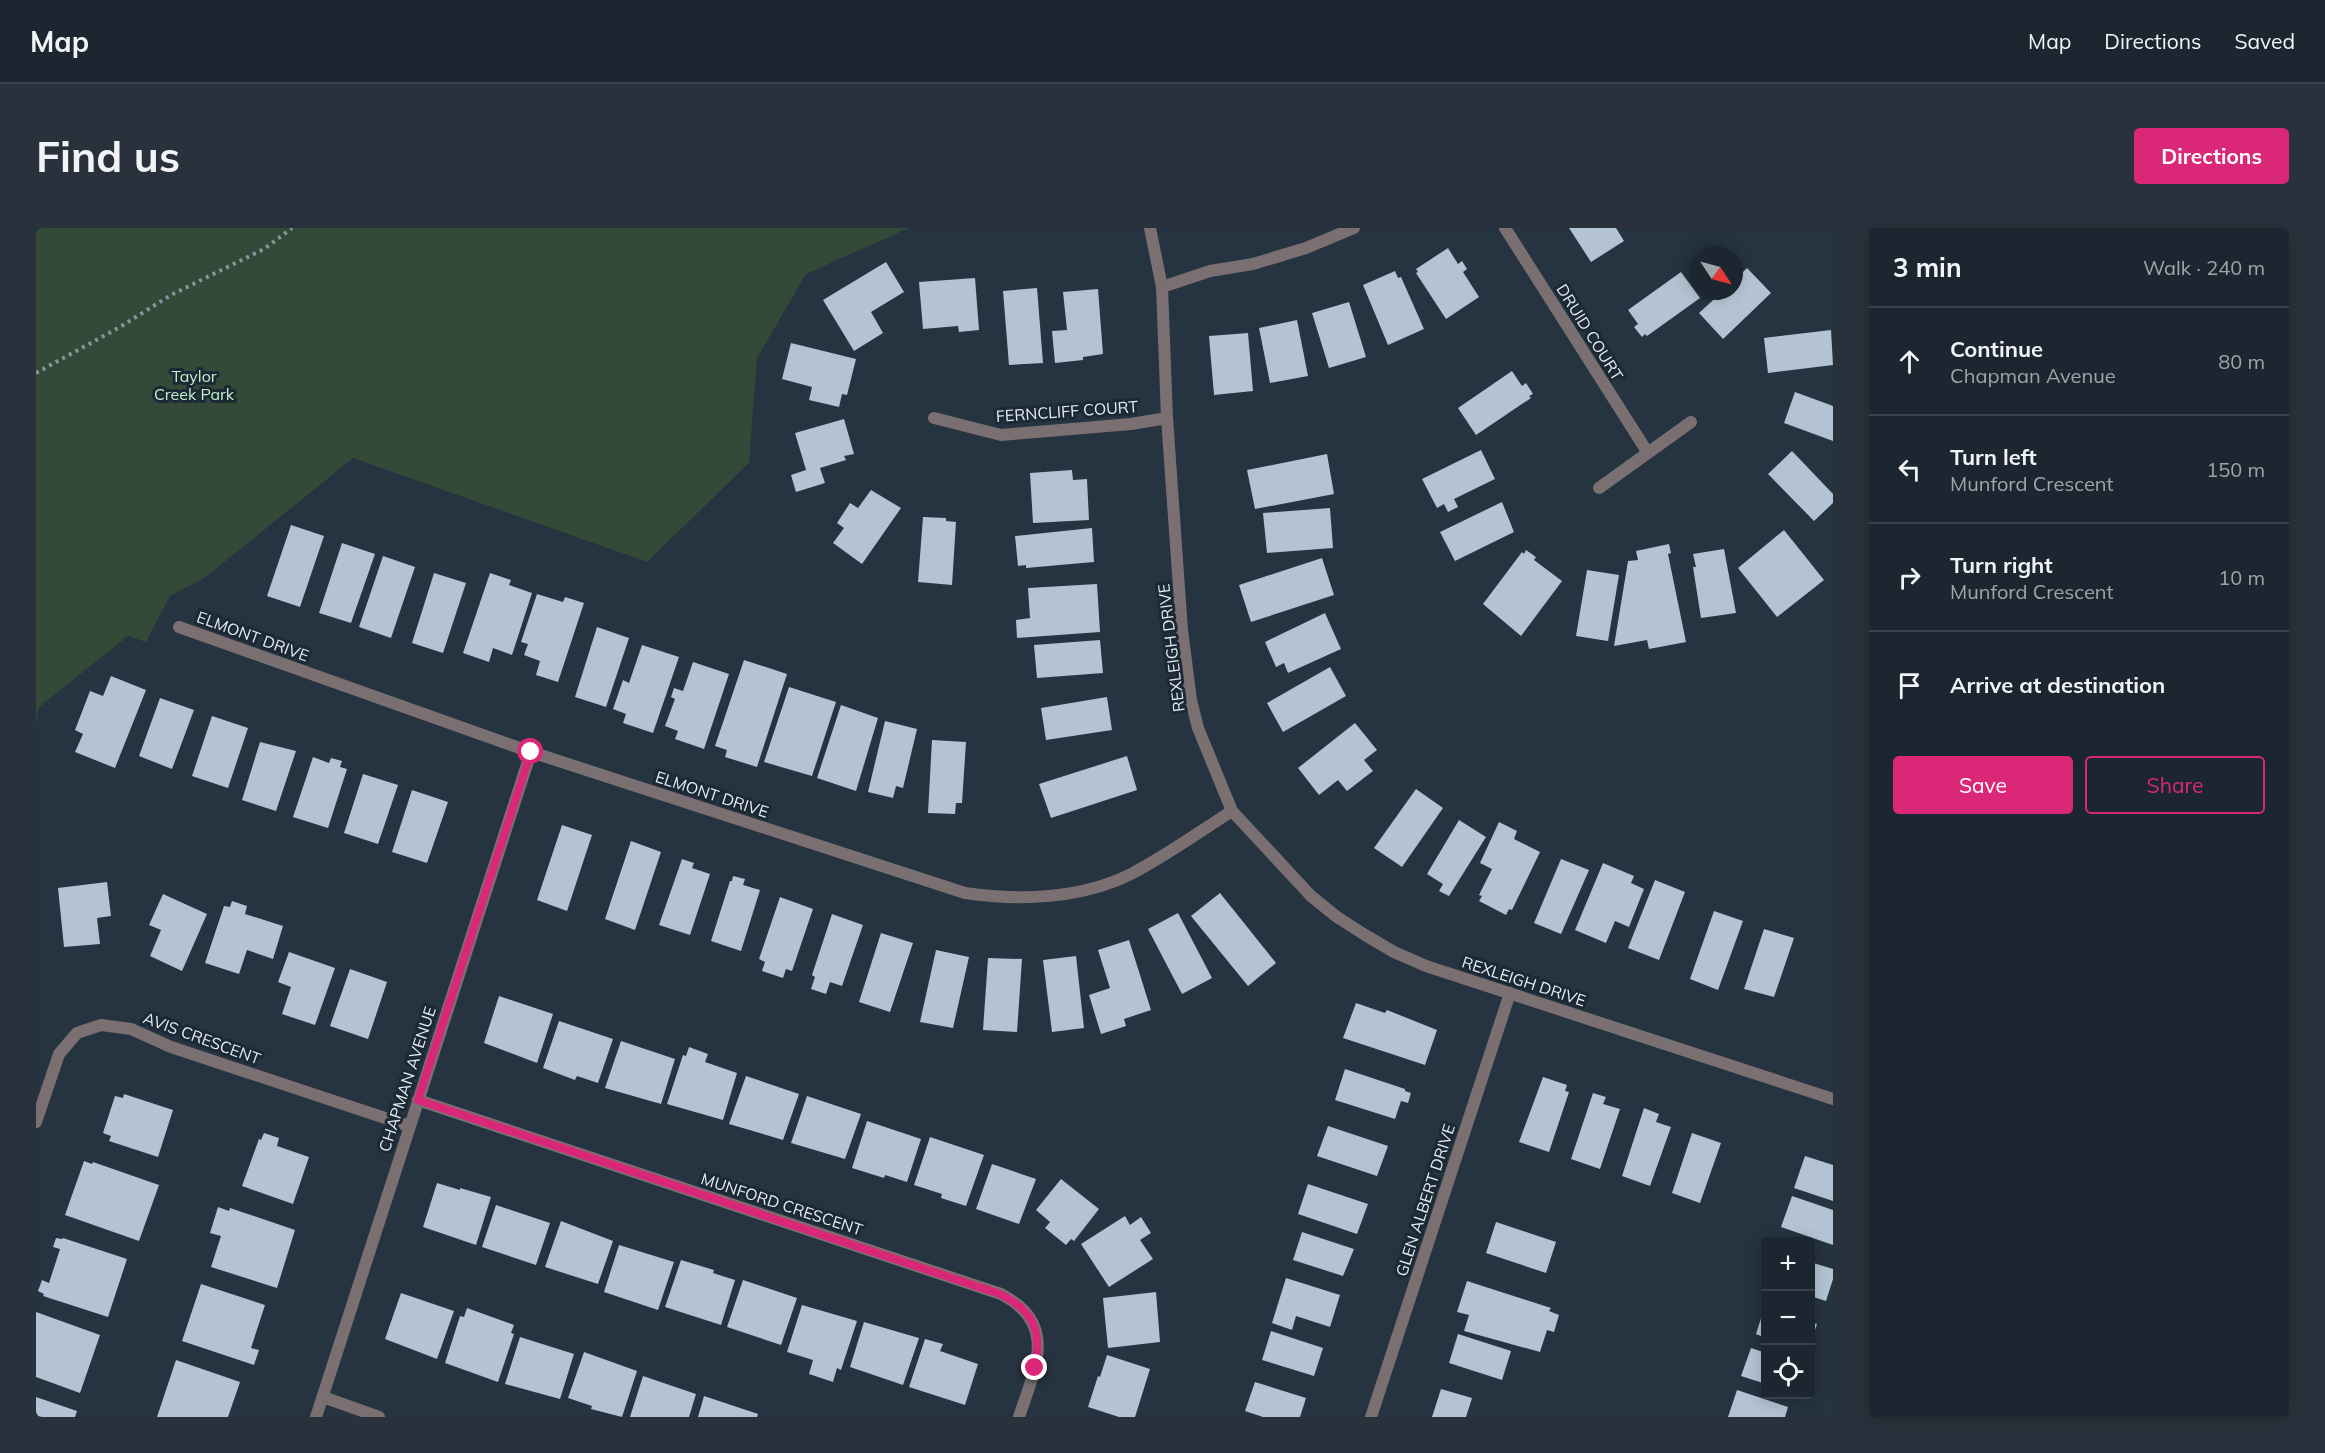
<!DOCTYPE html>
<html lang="en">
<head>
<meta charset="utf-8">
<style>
  :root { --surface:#1c2630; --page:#29323c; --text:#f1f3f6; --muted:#a0a5ab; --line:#3a434c; --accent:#db2777 }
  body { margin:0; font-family:Mulish,sans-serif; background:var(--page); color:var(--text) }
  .controls { position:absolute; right:18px; bottom:18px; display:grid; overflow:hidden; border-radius:6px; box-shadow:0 3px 15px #0003 }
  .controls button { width:54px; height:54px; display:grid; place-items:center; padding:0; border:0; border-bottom:2px solid var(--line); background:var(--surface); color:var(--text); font:30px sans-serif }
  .compass { position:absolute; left:1653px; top:18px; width:54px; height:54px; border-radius:50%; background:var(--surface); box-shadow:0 3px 15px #0003; rotate:126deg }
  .stop { position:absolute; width:18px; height:18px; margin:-14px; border:4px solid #db2777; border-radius:50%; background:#fff }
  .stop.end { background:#db2777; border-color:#fff; box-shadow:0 2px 6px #0008 }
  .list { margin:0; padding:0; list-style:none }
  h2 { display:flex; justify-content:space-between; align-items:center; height:78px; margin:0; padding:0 24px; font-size:26px }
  h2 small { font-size:20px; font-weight:400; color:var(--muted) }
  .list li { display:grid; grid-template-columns:39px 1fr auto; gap:18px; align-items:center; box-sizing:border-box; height:108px; padding:0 24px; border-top:2px solid var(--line) }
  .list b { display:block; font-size:22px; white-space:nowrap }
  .list p { margin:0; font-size:20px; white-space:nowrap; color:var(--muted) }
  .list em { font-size:20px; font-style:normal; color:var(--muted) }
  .actions { display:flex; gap:12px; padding:18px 24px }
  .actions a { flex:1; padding:14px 0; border:2px solid var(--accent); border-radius:6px; text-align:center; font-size:21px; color:var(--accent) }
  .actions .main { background:var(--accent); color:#fff }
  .icon { flex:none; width:33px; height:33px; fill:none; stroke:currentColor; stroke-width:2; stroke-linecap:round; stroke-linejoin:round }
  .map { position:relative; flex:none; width:1797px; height:1189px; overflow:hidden; border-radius:6px }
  header { display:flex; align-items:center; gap:36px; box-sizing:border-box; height:84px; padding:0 30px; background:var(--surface); border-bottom:2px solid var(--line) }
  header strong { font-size:28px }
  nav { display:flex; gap:33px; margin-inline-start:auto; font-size:21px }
  .intro { display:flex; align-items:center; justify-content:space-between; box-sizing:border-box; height:144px; padding:0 36px }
  h1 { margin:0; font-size:42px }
  .button { padding:15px 27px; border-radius:6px; background:var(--accent); color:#fff; font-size:21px; font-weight:700 }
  main { display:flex; gap:36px; padding:0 36px }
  aside { flex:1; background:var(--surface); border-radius:6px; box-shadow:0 3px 15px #0003 }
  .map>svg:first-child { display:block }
  .green { fill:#334a38 }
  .building { fill:#b3c3d3 }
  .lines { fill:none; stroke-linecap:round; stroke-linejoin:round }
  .path { stroke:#8a949f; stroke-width:4; stroke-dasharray:3 4.5; stroke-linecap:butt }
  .minor { stroke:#7a7071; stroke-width:12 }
  .route { stroke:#db2777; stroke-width:8 }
  .labels { text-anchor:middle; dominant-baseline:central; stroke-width:6; stroke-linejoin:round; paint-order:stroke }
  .street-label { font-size:16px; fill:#e3ecf4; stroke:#1c2935 }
  .park-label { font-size:16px; fill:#c1f1ca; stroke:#1c2935 }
</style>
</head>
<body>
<header>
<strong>Map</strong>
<nav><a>Map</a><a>Directions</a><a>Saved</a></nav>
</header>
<div class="intro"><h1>Find us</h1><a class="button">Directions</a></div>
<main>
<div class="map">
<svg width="1797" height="1189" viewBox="0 0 1797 1189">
  <rect width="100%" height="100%" fill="#263340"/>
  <path class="green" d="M0,0H873L770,46L721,130L713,235L611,334L317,230L170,349L134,368L110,414L92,408L2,480L0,496Z"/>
  <g class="building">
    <path d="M1533,0H1580L1588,13L1555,34Z"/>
    <path d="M1412,20L1422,36L1426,33L1431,41L1427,44L1443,69L1410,91L1380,45L1382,44L1380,41Z"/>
    <path d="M850,34L868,64L835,84L847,105L818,123L787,72Z"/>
    <path d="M1711,40L1735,65L1687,111L1663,85L1687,63H1698V53Z"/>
    <path d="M1359,43L1362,50L1365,49L1388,101L1352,117L1327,57Z"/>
    <path d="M1645,44L1664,70L1611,108L1609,106L1606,109L1598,99L1602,96L1592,82Z"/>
    <path d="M939,50L943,102L923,104L922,98L887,101L883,54Z"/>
    <path d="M1001,60L1007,135L973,137L967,63Z"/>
    <path d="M1062,61L1067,126L1047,129V132L1019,135L1016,103L1031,102L1027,64Z"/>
    <path d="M1313,74L1330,129L1293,140L1276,85Z"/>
    <path d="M1261,92L1272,148L1234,155L1223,100Z"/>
    <path d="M1795,102L1797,137L1732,145L1728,110Z"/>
    <path d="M1212,105L1217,163L1178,167L1173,108Z"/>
    <path d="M755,115L820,131L811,167L806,166L803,179L773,172L776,159L746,151Z"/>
    <path d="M1476,143L1486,158L1490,155L1497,166L1493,168L1495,170L1440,207L1422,180Z"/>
    <path d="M1759,164L1797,178V213L1748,195Z"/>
    <path d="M808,191L818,226L808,228L810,232L784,240L789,255L760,264L755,247L770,242L759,205Z"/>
    <path d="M1445,222L1459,251L1418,271L1422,279L1412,284L1408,276L1401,280L1386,251Z"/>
    <path d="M1756,223L1797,266V275L1778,293L1732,246Z"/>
    <path d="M1291,226L1298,266L1219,281L1211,242Z"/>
    <path d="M1036,242L1037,252L1051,251L1053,292L997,295L994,245Z"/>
    <path d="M835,262L865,280L826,336L797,315L808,300L801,295L814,275L822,280Z"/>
    <path d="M1466,274L1478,304L1419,333L1404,304Z"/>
    <path d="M1294,280L1297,320L1231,325L1227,285Z"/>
    <path d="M887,289L910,290V293L920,294L916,357L882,354Z"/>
    <path d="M255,297L288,308L264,379L231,368Z"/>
    <path d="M1056,300L1058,334L990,340V337L982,338L979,308Z"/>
    <path d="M1748,302L1788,352L1741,389L1702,340Z"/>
    <path d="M306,315L339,326L315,395L283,385Z"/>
    <path d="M1633,316L1635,325L1632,326L1650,414L1613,421L1611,412L1578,418L1592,333L1602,332L1600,323Z"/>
    <path d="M1688,321L1700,385L1665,390L1657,339H1660L1657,326Z"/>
    <path d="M1490,322L1500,329L1498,332L1526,353L1485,408L1447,376L1486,324L1488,326Z"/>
    <path d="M347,328L379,339L355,410L323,399Z"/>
    <path d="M1286,330L1298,367L1215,394L1203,357Z"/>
    <path d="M1551,342L1583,347L1572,413L1540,408Z"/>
    <path d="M398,345L430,355L407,425L376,415Z"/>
    <path d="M454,345L475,352L473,357L496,365L476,427L457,420L453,434L427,425Z"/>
    <path d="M1061,356L1064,404L981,410L980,392L994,390L992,360Z"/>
    <path d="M501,366L527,374L529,369L548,375L522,454L500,447L504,433L488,427L492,416L485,414Z"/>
    <path d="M1289,385L1305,421L1252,445L1248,435L1240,439L1229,414Z"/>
    <path d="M561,399L593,410L570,479L539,469Z"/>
    <path d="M1064,412L1067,445L1001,450L998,417Z"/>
    <path d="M606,417L643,429L617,505L587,495L590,486L577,481L587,452L593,455Z"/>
    <path d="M708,432L751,446L721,539L689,529L691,522L679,518Z"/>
    <path d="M657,434L693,446L668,521L639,511L642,503L629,498L639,471L635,469L638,460L647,463Z"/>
    <path d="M1294,439L1310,468L1247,504L1231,475Z"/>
    <path d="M75,448L110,462L79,540L39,524L47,506L39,502L54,463L67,468Z"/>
    <path d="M753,459L800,474L776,548L728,534Z"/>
    <path d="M1071,469L1076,502L1010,512L1005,480Z"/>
    <path d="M124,470L158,482L136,541L103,528Z"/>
    <path d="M805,477L842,490L820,563L781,550Z"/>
    <path d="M176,488L212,500L192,560L156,548Z"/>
    <path d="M849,493L881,501L867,560L860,558L857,570L832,564Z"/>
    <path d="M1319,495L1341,522L1328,532L1337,543L1311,563L1302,552L1283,567L1262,540Z"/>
    <path d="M896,512L930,514L926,575H920L919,586L892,585Z"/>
    <path d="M224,514L260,523L240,583L206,572Z"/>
    <path d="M1091,528L1101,562L1015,590L1003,556Z"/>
    <path d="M277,529L293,535L295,530L306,533L304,539L311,541L292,600L257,589Z"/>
    <path d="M327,546L362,557L342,616L308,605Z"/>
    <path d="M1380,561L1407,580L1366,639L1338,620Z"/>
    <path d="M376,562L412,574L391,635L356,624Z"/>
    <path d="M1423,592L1450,609L1413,668L1403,663L1407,656L1391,646Z"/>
    <path d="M1463,594L1481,603L1478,611L1504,624L1476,682L1473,681L1470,687L1443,673L1446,668L1443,667L1456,641L1444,635Z"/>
    <path d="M526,597L556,607L531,683L501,672Z"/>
    <path d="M595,613L625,624L599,702L569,691Z"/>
    <path d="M646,631L658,635L656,640L674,646L654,707L623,697Z"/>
    <path d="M1525,631L1553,642L1525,706L1498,695Z"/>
    <path d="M1567,635L1598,648L1595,655L1608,661L1593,699L1579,693L1570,715L1539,702Z"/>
    <path d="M697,648L709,651L707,657L724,662L705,723L675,713L694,653H696Z"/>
    <path d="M1619,652L1649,664L1623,732L1592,720Z"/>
    <path d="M71,654L75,688L61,690L64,716L28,719L22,660Z"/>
    <path d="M1184,665L1240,735L1212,758L1155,688Z"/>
    <path d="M127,666L171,686L146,743L114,728L125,702L113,697Z"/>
    <path d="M744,669L777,681L756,743L750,741L747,750L726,743L729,734L723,731Z"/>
    <path d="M196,673L211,678L209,686L247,698L237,731L211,722L203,746L169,735L188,678L194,679Z"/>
    <path d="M1678,683L1707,693L1682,762L1654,751Z"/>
    <path d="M1142,685L1176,750L1146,766L1112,701Z"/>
    <path d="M796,686L827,697L806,758L794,754L790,766L775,761L779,749L776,747Z"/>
    <path d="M1728,701L1758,710L1738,769L1708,761Z"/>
    <path d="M845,705L877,715L854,784L823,774Z"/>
    <path d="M1093,712L1115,782L1088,791L1090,798L1065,806L1053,767L1074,760L1062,722Z"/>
    <path d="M900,722L933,729L917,800L884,794Z"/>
    <path d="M253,724L299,740L279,797L246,786L255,759L242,754Z"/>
    <path d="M1040,728L1048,800L1016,804L1007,732Z"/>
    <path d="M952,730L986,731L981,804L947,802Z"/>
    <path d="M314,741L351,754L332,811L294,798Z"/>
    <path d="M463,768L517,786L501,835L448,815Z"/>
    <path d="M1320,775L1349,785L1351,782L1401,802L1389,837L1307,810Z"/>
    <path d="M523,793L577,811L562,855L541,848L539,852L507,840Z"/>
    <path d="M585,813L639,831L625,876L569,860Z"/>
    <path d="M653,819L672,826L669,834L701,845L687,892L631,876L647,827L650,828Z"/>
    <path d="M1309,841L1369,861V863L1375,865L1372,875L1365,873L1359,891L1299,872Z"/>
    <path d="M710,848L763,866L747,912L693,896Z"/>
    <path d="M1507,849L1531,857L1529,863L1533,864L1513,924L1483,914Z"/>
    <path d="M1557,865L1570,869L1567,876L1584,881L1564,941L1535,931Z"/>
    <path d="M88,866L137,882L122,929L73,913L75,908L67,905L79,868L87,870Z"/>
    <path d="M771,868L825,886L809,931L755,915Z"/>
    <path d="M1608,880L1623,886L1620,894L1635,899L1614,958L1586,948Z"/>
    <path d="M831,893L885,911L871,954L849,947L848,950L816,940Z"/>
    <path d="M1292,898L1352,918L1341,948L1281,928Z"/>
    <path d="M228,905L243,910L241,918L273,929L257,976L206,958L223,911L225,912Z"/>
    <path d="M1656,905L1685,915L1664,975L1636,965Z"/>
    <path d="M894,909L948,927L930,978L905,970L906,966L878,957Z"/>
    <path d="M1769,928L1797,937V973L1758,960Z"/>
    <path d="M48,933L56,936L57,934L123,957L103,1013L29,987Z"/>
    <path d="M956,936L1000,951L983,996L940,981Z"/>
    <path d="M1025,951L1063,981L1038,1013L1035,1011L1030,1017L1009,1000L1014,994L1000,982Z"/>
    <path d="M401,955L424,962V960L455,969L440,1017L387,999Z"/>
    <path d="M1272,956L1332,976L1321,1006L1262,986Z"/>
    <path d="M1756,968L1797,982V1017L1745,999Z"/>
    <path d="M460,977L514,995L500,1037L446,1019Z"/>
    <path d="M182,979L193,983L194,980L259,1002L241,1060L175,1039L185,1008L174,1005Z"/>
    <path d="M1089,988L1094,997L1105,989L1115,1005L1104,1012L1117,1031L1073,1059L1045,1016Z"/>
    <path d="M525,993L577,1013L562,1056L509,1039Z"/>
    <path d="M1460,994L1520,1014L1510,1045L1450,1025Z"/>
    <path d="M1266,1004L1318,1021L1307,1048L1257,1032Z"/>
    <path d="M20,1010L26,1011L27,1010L91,1031L72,1089L7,1068L8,1066L2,1063L6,1052L13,1055L24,1021L17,1019Z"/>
    <path d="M583,1017L638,1034L622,1082L568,1064Z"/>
    <path d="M645,1032L678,1042L677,1045L699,1052L685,1097L629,1079Z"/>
    <path d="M1774,1034L1797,1041V1051L1790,1073L1774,1068Z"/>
    <path d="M1250,1050L1304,1067L1294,1099L1260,1088L1256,1102L1236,1095Z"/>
    <path d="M707,1052L761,1070L745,1117L691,1099Z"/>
    <path d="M1431,1053L1515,1080L1513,1083L1523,1087L1518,1104L1511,1102L1504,1124L1428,1103L1433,1087L1421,1084Z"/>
    <path d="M165,1056L229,1077L215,1120L223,1122L218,1137L146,1113Z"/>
    <path d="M1120,1064L1124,1114L1072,1120L1067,1070Z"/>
    <path d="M365,1065L418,1083L401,1131L349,1111Z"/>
    <path d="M766,1077L821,1093L805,1142L801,1140L797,1154L773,1146L777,1132L751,1124Z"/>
    <path d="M1729,1078H1730V1110L1720,1106Z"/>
    <path d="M431,1080L478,1097L475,1105L478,1106L462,1154L409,1135L424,1088L428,1089Z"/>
    <path d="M0,1084L64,1107L44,1165L0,1149Z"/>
    <path d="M828,1094L883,1110L867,1157L814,1139Z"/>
    <path d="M1774,1094L1781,1096L1775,1114H1774Z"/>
    <path d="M1235,1103L1287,1120L1278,1148L1226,1132Z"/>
    <path d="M1422,1106L1475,1123L1466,1152L1413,1135Z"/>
    <path d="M484,1109L538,1126L524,1171L469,1156Z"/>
    <path d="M889,1111L907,1116L904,1123L942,1136L929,1177L873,1159Z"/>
    <path d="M1715,1120L1730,1125V1156L1705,1148Z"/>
    <path d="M548,1124L601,1143L586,1189L555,1181L556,1178L532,1170Z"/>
    <path d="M1071,1127L1114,1141L1099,1189H1083L1052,1179L1062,1148L1064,1149Z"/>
    <path d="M140,1132L204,1154L192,1189H121Z"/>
    <path d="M607,1148L660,1166L653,1189H594Z"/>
    <path d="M1219,1154L1270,1170L1264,1189H1227L1209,1183Z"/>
    <path d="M1405,1161L1436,1170L1430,1189H1396Z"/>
    <path d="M1701,1162L1752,1179L1749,1189H1692Z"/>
    <path d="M668,1168L722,1186L721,1189H662Z"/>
    <path d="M0,1169L41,1183L39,1189H0Z"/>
  </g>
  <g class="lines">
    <path class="path" d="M0,145L84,99L135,67L228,21L256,0"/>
    <g class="minor">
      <path d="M1114,0L1126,59L1131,190L1146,402L1155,472L1162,500L1196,583L1275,668L1301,689L1329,707L1358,724L1390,738L1797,871"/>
      <path d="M1469,0L1612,225"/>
      <path d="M1126,59L1174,43L1217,36L1270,20L1318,0"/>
      <path d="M898,190L965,207L1095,196L1131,190"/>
      <path d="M1563,260L1655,194"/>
      <path d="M143,399L495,524L929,665C983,673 1045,671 1095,646C1130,628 1163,604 1196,583"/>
      <path d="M382,872L965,1066C1023,1096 999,1140 983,1189"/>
      <path d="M0,894L23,826L41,805L65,797L95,801L135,819L373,898"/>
      <path d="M287,1169L343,1189"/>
      <path d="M280,1189L495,524"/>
      <path d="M1335,1189L1474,765"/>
    </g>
  </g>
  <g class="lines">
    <path class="route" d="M495,524L382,872L964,1066C998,1083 1006,1103 999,1140"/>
  </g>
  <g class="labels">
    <g class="street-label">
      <text transform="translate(1554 104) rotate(58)">DRUID COURT</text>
      <text transform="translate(1031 183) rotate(-4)">FERNCLIFF COURT</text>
      <text transform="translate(217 408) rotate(20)">ELMONT DRIVE</text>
      <text transform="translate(1135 420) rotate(-97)">REXLEIGH DRIVE</text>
      <text transform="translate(676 566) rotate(18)">ELMONT DRIVE</text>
      <text transform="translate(1488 753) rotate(18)">REXLEIGH DRIVE</text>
      <text transform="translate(166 810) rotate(20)">AVIS CRESCENT</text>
      <text transform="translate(371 851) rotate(-72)">CHAPMAN AVENUE</text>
      <text transform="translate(1389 972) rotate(-72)">GLEN ALBERT DRIVE</text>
      <text transform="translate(746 976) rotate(18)">MUNFORD CRESCENT</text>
    </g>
    <g class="park-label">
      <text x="158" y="148">Taylor<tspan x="158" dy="18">Creek Park</tspan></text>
    </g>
  </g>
</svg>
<div class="controls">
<button>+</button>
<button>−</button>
<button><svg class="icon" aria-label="locate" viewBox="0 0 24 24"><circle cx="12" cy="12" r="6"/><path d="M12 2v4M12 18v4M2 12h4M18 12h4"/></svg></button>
</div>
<svg class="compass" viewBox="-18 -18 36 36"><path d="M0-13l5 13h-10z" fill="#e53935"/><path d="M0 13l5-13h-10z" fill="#a0a5ab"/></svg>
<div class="stop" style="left:495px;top:524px"></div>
<div class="stop end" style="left:999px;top:1140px"></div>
</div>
<aside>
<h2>3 min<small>Walk · 240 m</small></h2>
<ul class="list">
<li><svg class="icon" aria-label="ahead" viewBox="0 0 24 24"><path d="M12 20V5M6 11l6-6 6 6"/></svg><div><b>Continue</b><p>Chapman Avenue</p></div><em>80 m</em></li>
<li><svg class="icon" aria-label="left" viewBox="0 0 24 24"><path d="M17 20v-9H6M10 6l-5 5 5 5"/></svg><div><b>Turn left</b><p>Munford Crescent</p></div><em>150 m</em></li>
<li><svg class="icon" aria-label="right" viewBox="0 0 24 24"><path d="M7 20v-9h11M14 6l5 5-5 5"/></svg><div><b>Turn right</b><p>Munford Crescent</p></div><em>10 m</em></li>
<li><svg class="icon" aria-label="arrive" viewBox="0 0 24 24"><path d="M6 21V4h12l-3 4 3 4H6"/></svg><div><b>Arrive at destination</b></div></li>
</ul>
<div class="actions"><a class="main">Save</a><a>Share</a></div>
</aside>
</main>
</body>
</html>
